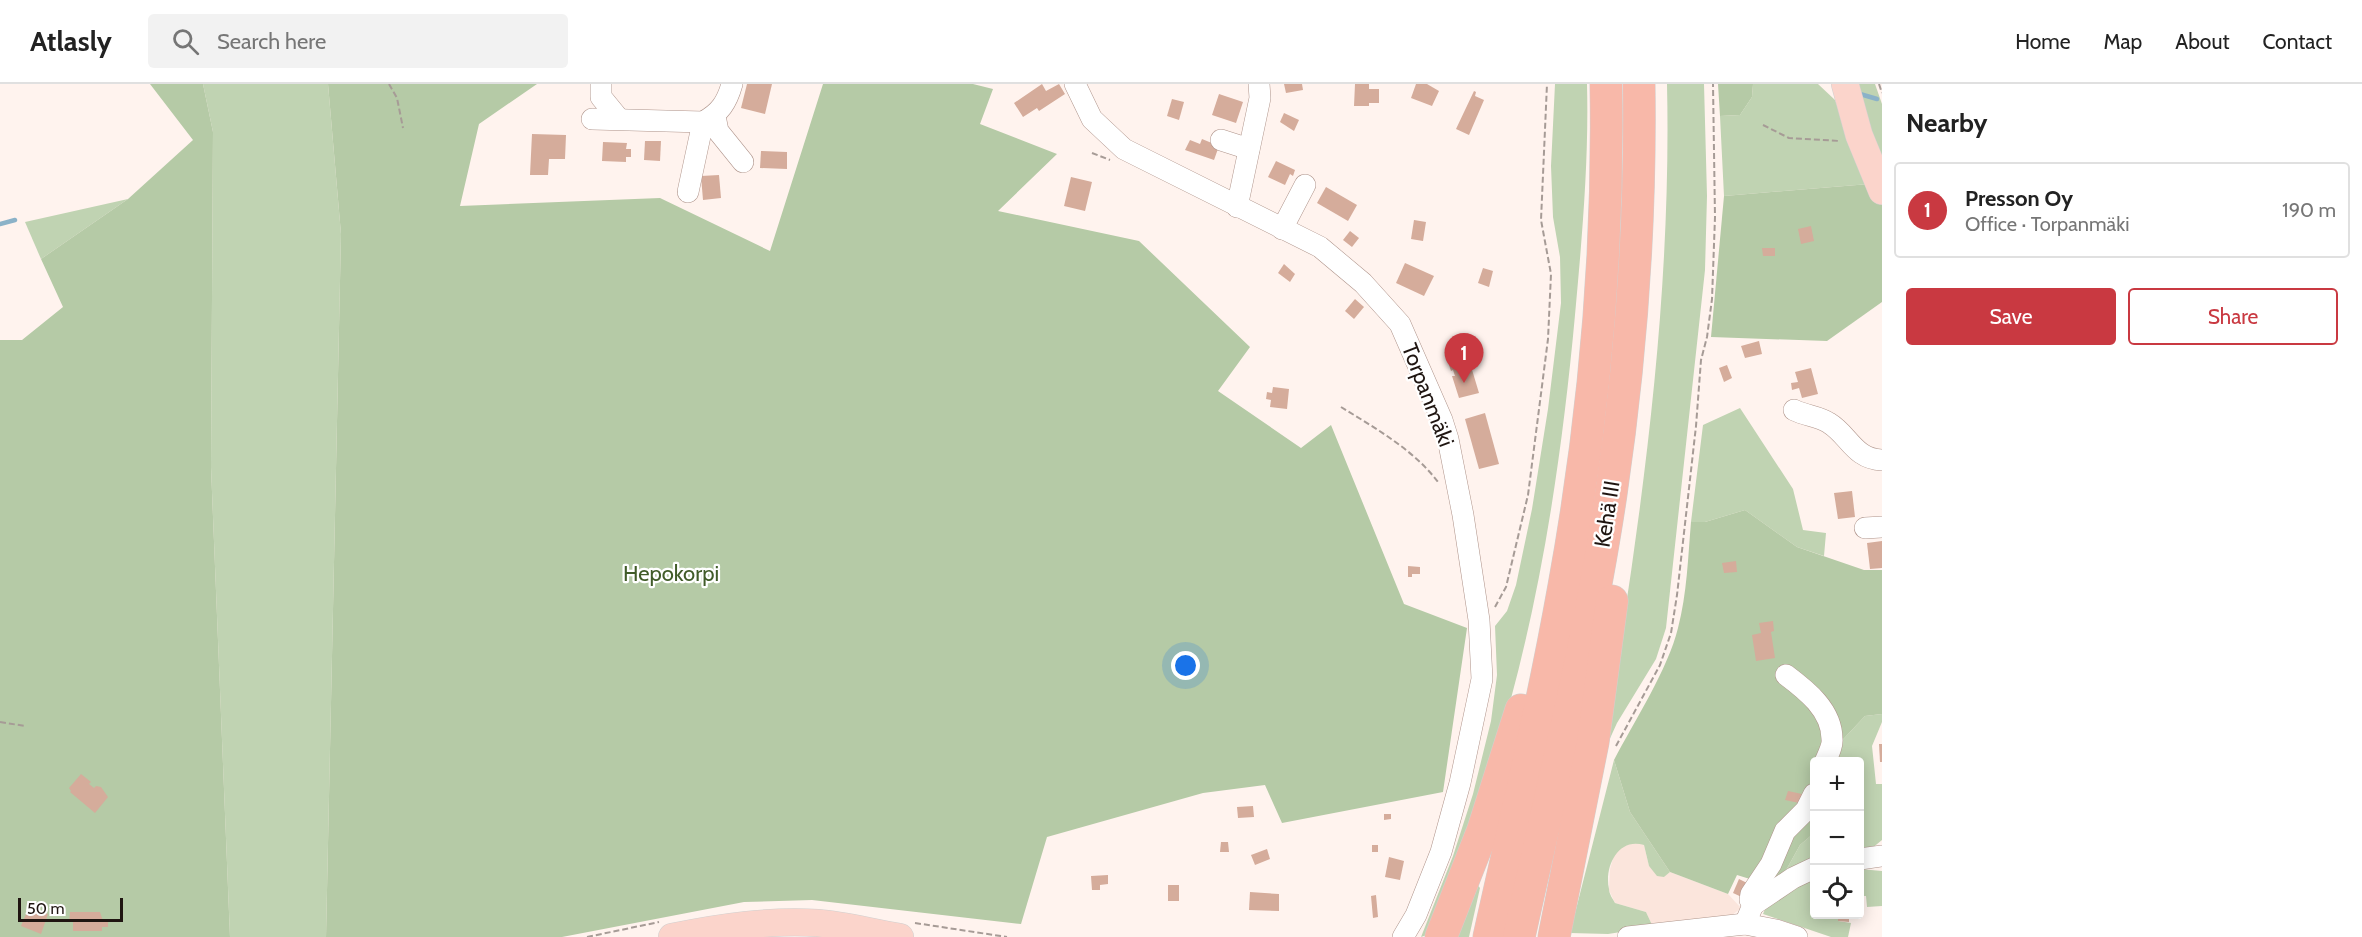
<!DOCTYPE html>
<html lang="en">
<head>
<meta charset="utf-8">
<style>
  :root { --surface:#fff; --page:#f2f2f2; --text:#222; --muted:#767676; --line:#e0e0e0; --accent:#c93941 }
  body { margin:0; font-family:Cabin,sans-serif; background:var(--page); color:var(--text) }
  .controls { position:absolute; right:18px; bottom:18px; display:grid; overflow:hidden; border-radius:6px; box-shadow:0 3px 15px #0003 }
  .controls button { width:54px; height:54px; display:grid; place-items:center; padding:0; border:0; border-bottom:2px solid var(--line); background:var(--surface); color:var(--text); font:30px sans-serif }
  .scale { position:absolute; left:18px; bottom:15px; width:105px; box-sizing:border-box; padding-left:6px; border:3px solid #1f1511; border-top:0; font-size:16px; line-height:21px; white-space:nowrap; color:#1f1511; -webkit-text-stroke:4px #fff; paint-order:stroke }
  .you { position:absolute; left:1186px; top:582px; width:21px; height:21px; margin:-15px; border:4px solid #fff; border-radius:50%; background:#1a73e8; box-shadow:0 0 0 9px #1a73e833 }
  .badge { display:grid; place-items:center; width:39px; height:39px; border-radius:50%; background:var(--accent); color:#fff; font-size:20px; font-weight:700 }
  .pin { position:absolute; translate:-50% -50px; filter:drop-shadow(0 2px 3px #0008) }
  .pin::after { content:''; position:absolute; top:32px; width:21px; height:18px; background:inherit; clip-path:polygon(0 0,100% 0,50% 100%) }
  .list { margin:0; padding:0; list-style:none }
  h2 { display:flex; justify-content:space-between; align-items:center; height:78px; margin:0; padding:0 24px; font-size:26px }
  h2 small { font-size:20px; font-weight:400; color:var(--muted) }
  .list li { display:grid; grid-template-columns:39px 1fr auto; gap:18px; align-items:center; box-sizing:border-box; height:96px; margin:0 12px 12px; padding:0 12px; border:2px solid var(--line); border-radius:6px }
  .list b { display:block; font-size:22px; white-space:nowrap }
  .list p { margin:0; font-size:20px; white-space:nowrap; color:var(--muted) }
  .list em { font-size:20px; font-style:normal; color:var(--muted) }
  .actions { display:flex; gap:12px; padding:18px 24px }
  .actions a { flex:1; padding:14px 0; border:2px solid var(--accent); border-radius:6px; text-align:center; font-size:21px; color:var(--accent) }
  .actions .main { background:var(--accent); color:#fff }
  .icon { flex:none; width:33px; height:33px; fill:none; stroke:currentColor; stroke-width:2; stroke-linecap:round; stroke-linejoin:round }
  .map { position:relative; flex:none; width:1882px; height:853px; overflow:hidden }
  header { display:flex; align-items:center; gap:36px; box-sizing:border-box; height:84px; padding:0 30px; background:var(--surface); border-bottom:2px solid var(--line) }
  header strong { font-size:28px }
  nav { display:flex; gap:33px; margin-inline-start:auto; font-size:21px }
  .search { width:420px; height:54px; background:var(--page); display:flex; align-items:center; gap:15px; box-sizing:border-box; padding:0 21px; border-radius:6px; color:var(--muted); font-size:22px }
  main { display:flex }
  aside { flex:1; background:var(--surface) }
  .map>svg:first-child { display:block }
  .built { fill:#fbe5dc }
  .green { fill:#c0d3b2 }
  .forest { fill:#b5caa6 }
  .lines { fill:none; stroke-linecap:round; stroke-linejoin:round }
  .stream { stroke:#8bb2c8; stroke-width:4.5 }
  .building { fill:#d5ac9b }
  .minor-casing { stroke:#af948b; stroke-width:22 }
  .major-casing { stroke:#d2d0cf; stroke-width:28 }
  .highway-casing { stroke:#d2d0cf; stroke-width:33 }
  .path { stroke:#a69b96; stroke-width:2; stroke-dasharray:6 3; stroke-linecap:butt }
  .minor { stroke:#fff; stroke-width:21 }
  .major { stroke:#fbd4cb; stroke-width:27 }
  .highway { stroke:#f8b8a9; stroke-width:32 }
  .labels { text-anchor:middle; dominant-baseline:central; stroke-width:4.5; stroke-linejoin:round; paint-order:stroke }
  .street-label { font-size:22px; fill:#1f1511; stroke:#fff }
  .park-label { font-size:22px; fill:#415c29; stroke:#fff }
</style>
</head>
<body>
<header>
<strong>Atlasly</strong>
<div class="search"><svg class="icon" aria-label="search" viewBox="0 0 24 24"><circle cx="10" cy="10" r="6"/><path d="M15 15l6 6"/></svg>Search here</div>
<nav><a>Home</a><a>Map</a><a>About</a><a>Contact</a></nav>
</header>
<main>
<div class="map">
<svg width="1882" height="853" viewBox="0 0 1882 853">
  <rect width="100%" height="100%" fill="#fff3ee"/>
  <path class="built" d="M1637,759L1644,761L1649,782L1664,793L1670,788L1728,810L1741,824L1731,832L1653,843L1646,828L1615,819L1609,806L1610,785L1614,771L1625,760Z"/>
  <g class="green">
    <path d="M203,0H328L341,150L326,853H230L211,383L213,48Z"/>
    <path d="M1555,0H1587C1589,77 1582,154 1575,231C1560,395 1534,560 1480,716C1464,761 1444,806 1427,851L1421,853L1453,772L1473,710L1491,637L1497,591L1495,542L1507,527L1516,501L1532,425L1548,325L1561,219L1560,173L1553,133L1551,82Z"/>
    <path d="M1667,0H1704L1707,112L1705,186L1666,544L1656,575L1617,639L1602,672C1639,450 1672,226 1667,0Z"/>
    <path d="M1753,0H1818L1835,16L1869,100L1724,112L1720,32L1740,31L1752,13Z"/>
    <path d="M1851,0H1875L1882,20V91Z"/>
    <path d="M128,115L41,175L25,138Z"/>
    <path d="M1740,324L1793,405L1803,446L1826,449L1824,472L1797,463L1745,426L1705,438H1691L1703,341Z"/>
    <path d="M1882,630V638L1872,662L1876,700H1882V756L1871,765L1860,767V678H1831L1835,664L1865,632Z"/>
    <path d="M1614,676L1630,728L1670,788L1664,793L1657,792L1649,782L1644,761C1618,753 1604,783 1609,805C1609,810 1613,815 1615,819L1646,828L1653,843L1608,850L1570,849Z"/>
    <path d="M1814,749V774L1785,788L1800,761Z"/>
    <path d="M1860,785L1882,787V822L1867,823L1866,812H1860Z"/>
    <path d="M1814,791V830L1838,831V837L1851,839L1848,853H1831L1763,830L1768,818Z"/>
    <path d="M1475,798L1480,804L1469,853H1455Z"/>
  </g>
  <g class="forest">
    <path d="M150,0H203L213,48L211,383L230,853H0V256H22L63,223L41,175L128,115L193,56Z"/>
    <path d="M328,0H537L479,40L460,122L660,114L770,167L823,0H973L993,5L980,40L1057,70L998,127L1139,157L1250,263L1218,307L1301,364L1331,341L1404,520L1467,544L1443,708L1282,739L1265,701L1203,709L1047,753L1021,840L812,816L744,818L562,853H326L341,150Z"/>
    <path d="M1718,0H1753L1752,13L1740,31L1720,32Z"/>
    <path d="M1869,100L1882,120V218L1827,257L1711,253L1724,112Z"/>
    <path d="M1745,426L1797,463L1864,486H1882V630L1865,632L1835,664L1831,677L1814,678V749L1800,761L1785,788L1766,800L1737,791L1728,810L1670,788L1630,728L1614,676C1634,638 1668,585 1678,544C1687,510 1688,473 1691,438H1705Z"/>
  </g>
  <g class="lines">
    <g class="stream">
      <path d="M1860,10L1877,15"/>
      <path d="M0,140L15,136"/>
    </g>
  </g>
  <g class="building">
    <path d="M747,0H772L765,30L741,24Z"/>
    <path d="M1042,0L1046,7L1059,0L1065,10L1039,27L1037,24L1023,33L1014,19Z"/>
    <path d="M1284,0H1302L1303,6L1286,9Z"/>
    <path d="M1355,0H1369V5H1379V19H1369V22H1354Z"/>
    <path d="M1416,0H1427L1439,7L1432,22L1411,14Z"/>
    <path d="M1474,7L1476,8L1475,12L1484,16L1469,51L1456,45Z"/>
    <path d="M1219,10L1243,18L1236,39L1212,31Z"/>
    <path d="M1172,15L1184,18L1179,36L1167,32Z"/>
    <path d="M1284,29L1299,36L1294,47L1280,38Z"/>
    <path d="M532,50L566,51L565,75H549L548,91H530Z"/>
    <path d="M1202,55L1219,62L1214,76L1185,66L1190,56L1200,60Z"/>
    <path d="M645,57H661L660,77L644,76Z"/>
    <path d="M603,58L627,59L626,65H631V73H626V78L602,77Z"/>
    <path d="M761,67L787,68V85L760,84Z"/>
    <path d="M1276,77L1295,86L1293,92L1290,90L1285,101L1268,93Z"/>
    <path d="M719,91L721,114L703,116L701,92Z"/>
    <path d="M1071,93L1092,98L1085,127L1064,122Z"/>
    <path d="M1326,103L1357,121L1348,137L1317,119Z"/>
    <path d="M1414,136L1426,138L1423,157L1411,155Z"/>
    <path d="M1811,142L1814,157L1801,160L1798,145Z"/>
    <path d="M1350,147L1359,154L1352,163L1343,156Z"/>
    <path d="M1762,164H1775V172H1763Z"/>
    <path d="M1405,179L1434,192L1424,212L1396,199Z"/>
    <path d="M1284,180L1295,190L1290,198L1278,189Z"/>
    <path d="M1483,184L1493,187L1489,203L1478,199Z"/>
    <path d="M1355,215L1364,223L1354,235L1345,227Z"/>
    <path d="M1759,257L1762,270L1745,274L1741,262Z"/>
    <path d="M1467,269L1479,309L1459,314L1452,292H1455L1453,286L1451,287L1447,275Z"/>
    <path d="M1727,281L1732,294L1724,298L1719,284Z"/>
    <path d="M1811,284L1818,310L1802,314L1799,304L1792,306L1791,299L1798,298L1795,288Z"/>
    <path d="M1273,303L1289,305L1287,325L1270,323L1271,316L1266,315L1267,308L1272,309Z"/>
    <path d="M1485,329L1499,380L1479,385L1465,335Z"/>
    <path d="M1852,407L1855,433L1838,435L1834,409Z"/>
    <path d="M1882,457V484L1870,485L1867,459Z"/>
    <path d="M1736,477L1737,488L1724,489L1722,479Z"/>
    <path d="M1408,482L1420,483V490H1412V493H1408Z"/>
    <path d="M1773,537L1774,547L1771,548L1775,574L1756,577L1752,551L1761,549L1759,539Z"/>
    <path d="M1879,660H1882V678H1880Z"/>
    <path d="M81,690L91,698L89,700L94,704L96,702L101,703L108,713L95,729L70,708L71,707L69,704Z"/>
    <path d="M1788,707L1802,710L1799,719L1785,716Z"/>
    <path d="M1253,722L1254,733L1238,734L1237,723Z"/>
    <path d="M1384,730H1391V735L1384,736Z"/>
    <path d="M1221,758H1228L1229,768H1220Z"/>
    <rect x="1372" y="761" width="6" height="7"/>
    <path d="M1267,765L1270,775L1255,781L1251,771Z"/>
    <path d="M1389,773L1404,777L1400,796L1385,793Z"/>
    <path d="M1108,791V800L1100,801V806H1092L1091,792Z"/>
    <path d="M1739,795L1753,802L1746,815L1733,809Z"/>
    <rect x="1168" y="801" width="11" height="16"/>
    <path d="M1250,808L1279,810V827L1249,826Z"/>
    <path d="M1376,811L1378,833L1373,834L1371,812Z"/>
    <path d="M29,823L48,830L41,850L21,842Z"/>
    <path d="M70,828H100L103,837H108V843H102V847H73V838H69Z"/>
    <path d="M1838,830H1849V838L1838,837Z"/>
  </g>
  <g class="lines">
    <g class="minor-casing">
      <g id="minor">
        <path d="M601,0V13L619,35"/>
        <path d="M1075,0L1092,35L1124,65L1320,163L1363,199L1400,240L1442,336L1448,355L1463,431L1479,536L1482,595L1460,699L1441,768L1416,831L1403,853"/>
        <path d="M715,32L718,47L743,78"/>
        <path d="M592,35L703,38C720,29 727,18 732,0"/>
        <path d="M1221,56L1249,65"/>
        <path d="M688,108L703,38"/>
        <path d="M1237,123L1260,14L1259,0"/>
        <path d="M1282,145L1305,101"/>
        <path d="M1794,326C1806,332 1818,332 1829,339C1849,351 1854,375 1882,376"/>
        <path d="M1865,444L1882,443"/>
        <path d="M1786,591C1806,606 1832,626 1832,655C1833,661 1828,671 1825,678"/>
        <path d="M1860,775L1882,772"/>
        <path d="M1753,821L1793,794L1814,784"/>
        <path d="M1745,840L1753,821L1750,816L1751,810L1771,780L1785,747L1806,726L1814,710"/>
        <path d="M1628,853L1745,840L1776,846L1797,853"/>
      </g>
    </g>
    <g class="major-casing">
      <g id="major">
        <path d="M1845,0L1859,51L1882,107"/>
        <path d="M672,853C721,843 769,836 818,839C845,841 873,849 900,853"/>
      </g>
    </g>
    <g class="highway-casing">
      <g id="highway">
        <path d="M1441,853L1483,746L1521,626"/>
        <path d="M1489,853C1515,736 1543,620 1564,502C1594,337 1609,168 1606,0"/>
        <path d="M1519,853C1551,706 1589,559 1611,410C1631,275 1641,137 1639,0"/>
        <path d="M1554,853L1593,658L1612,517"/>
      </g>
    </g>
    <g class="path">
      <path d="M389,0L397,14L403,44"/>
      <path d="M1879,0L1882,9"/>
      <path d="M1763,41L1789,54L1840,57"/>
      <path d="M1092,69L1110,76"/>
      <path d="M1341,323C1375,344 1414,366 1438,398"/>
      <path d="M1495,523L1506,503L1528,411L1548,255L1551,190L1541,136L1547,0"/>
      <path d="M0,638L25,642"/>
      <path d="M1616,662L1660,581L1671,549L1677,511L1696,342L1701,276L1707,253L1712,215L1715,133L1713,0"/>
      <path d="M915,839L1007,853"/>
      <path d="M587,853L659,838"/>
    </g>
    <use href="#minor" class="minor"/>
    <use href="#major" class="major"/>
    <use href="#highway" class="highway"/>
  </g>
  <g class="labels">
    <g class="street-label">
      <text transform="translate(1428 311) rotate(69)">Torpanmäki</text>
      <text transform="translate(1607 430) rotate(-81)">Kehä III</text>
    </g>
    <g class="park-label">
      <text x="671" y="489">Hepokorpi</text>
    </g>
  </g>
</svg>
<div class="controls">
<button>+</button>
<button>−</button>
<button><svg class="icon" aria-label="locate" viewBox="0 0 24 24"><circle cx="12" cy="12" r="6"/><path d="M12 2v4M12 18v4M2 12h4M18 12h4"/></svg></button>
</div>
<div class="scale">50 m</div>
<div class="you"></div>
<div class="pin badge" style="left:1464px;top:299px">1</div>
</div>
<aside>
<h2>Nearby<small></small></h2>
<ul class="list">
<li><span class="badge">1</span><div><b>Presson Oy</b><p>Office · Torpanmäki</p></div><em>190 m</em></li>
</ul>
<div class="actions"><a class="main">Save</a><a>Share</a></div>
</aside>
</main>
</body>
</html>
